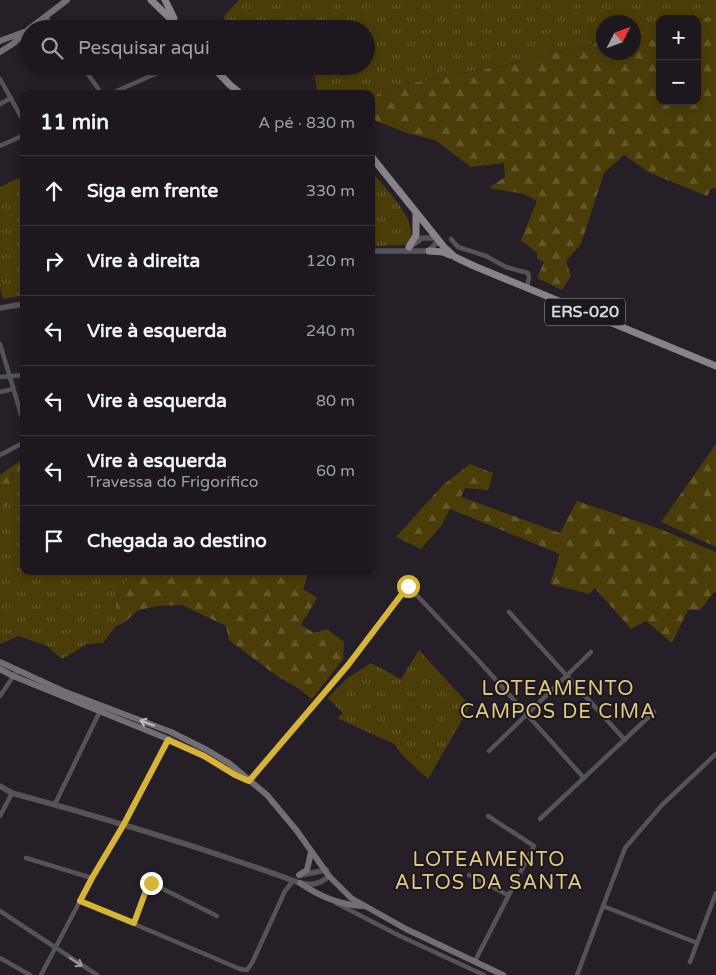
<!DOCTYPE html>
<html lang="pt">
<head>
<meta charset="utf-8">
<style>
  :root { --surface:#1c181e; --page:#252127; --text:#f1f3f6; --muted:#a0a0a4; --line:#3a373c }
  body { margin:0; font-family:"Varela Round",sans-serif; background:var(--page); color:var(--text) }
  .controls { position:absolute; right:15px; top:15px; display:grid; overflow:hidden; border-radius:10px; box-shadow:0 2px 8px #0003 }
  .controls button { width:45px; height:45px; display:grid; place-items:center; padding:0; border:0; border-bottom:1px solid var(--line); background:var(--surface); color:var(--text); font:25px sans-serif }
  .compass { position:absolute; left:596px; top:15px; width:45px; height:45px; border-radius:50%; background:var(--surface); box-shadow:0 2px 8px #0003; rotate:48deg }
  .stop { position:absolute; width:15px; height:15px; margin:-11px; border:4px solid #d7b434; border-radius:50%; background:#fff }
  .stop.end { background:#d7b434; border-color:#fff; box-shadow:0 1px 5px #0008 }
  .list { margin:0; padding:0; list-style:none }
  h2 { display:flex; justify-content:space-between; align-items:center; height:65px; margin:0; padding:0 20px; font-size:21px }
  h2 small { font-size:16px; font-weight:400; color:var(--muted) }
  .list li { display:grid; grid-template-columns:32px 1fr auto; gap:15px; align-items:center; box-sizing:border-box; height:70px; padding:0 20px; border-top:1px solid var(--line) }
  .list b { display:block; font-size:19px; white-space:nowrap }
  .list p { margin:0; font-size:16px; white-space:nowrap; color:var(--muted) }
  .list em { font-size:16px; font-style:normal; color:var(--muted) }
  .icon { flex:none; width:28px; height:28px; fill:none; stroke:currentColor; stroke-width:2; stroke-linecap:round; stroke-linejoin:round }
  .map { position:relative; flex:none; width:716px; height:975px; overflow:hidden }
  .search { position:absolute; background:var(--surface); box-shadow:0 2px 8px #0003; left:20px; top:20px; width:355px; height:55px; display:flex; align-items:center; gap:12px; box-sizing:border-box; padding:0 18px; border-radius:28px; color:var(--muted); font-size:19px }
  .panel { position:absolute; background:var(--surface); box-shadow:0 2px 8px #0003; left:20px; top:90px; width:355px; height:485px; border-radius:10px }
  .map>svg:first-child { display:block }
  .grass { fill:url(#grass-tufts) }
  .forest { fill:url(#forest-firs) }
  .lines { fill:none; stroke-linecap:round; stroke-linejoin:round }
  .minor { stroke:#555357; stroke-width:4.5 }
  .tertiary { stroke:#555357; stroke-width:5.5 }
  .secondary { stroke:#726e74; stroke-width:6 }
  .primary { stroke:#88838b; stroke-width:7 }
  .oneway { stroke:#c1bec3 }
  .oneway2 { stroke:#9f9ca1 }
  .route { stroke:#d7b434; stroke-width:6 }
  .labels { text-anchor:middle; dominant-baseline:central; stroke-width:4; stroke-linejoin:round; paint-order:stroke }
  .shield { fill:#1b171e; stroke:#a19ea4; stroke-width:1 }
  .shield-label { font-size:16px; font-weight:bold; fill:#dbd8dd }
  .quarter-label { font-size:20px; letter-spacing:1px; fill:#e1ca7d; stroke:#1b171e }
</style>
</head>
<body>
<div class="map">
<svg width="716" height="975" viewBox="0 0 716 975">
  <defs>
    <pattern id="grass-tufts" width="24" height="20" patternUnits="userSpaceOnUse" patternTransform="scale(1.25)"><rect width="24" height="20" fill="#4a3d07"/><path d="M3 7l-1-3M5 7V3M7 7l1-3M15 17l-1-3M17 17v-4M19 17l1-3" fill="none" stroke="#64582b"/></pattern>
    <pattern id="forest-firs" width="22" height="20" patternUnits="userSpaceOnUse" patternTransform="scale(1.25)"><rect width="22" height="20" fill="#4a3d07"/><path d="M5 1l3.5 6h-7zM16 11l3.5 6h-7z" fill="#64582b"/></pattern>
  </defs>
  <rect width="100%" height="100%" fill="#252028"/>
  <g class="grass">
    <path d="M239,0H716V15L697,20L660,19V28L634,34V22H604L603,41L500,66L411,83L371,97V94H318L313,66H366V29H223L224,16Z"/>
    <path d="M371,171C383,186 408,210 411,230C412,235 410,240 407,245L371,246Z"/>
    <path d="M24,176V295L3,299L0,287V187Z"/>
    <path d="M24,472V571H143L128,579L116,593V626L103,643L87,644L62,659L47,646L19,636L0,644V511L10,502V488L13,473Z"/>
    <path d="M419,650L470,706L428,779L404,757L394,744L337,718L343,713L328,698L346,679L371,663L401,679Z"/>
  </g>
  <g class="forest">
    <path d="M716,15V188L711,189L707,196L650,173L624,155L604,173L581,244L566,261L571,276L562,290L537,278L544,262L537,259V253L521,240L537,201L524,194L489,188L505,177L504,163L471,167L435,140L407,133L371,119V97L411,83L500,66L603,41L604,52H634V34L660,28V101H697V20Z"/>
    <path d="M716,444V547L661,522Z"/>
    <path d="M24,458V472L12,473L10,488V502L0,511V475Z"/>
    <path d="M470,464L493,473L488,490L465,488L461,497L560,533L577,501L657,528L716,552V593L714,592L700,610H688L672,643L646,621L631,629L595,588L589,594L550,584L560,554L450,509L441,526L421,549L396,537L443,485Z"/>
    <path d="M143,571H307V577L303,589L317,598L301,625L314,633L327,629L344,642L343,659L312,699L298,688L277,676L229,640L226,626L182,605L159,606L138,610L125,622L116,626V593L128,579Z"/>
  </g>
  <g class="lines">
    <g class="minor">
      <path d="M46,17L55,29"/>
      <path d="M82,66L102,94"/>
      <path d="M0,79L24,122"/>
      <path d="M110,94L173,66"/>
      <path d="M0,104L11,98"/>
      <path d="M0,146L24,135"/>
      <path d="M451,239L458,247L486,256L506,267L528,273L529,277L527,288"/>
      <path d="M0,344L24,424"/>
      <path d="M0,377L24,375"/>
      <path d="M0,392L13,389"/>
      <path d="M0,455L21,444L24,439"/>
      <path d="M408,586L477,659L584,778"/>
      <path d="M509,612L625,740"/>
      <path d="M0,696L17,671"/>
      <path d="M489,751L591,652"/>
      <path d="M249,781L349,665L410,583"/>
      <path d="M55,804L101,709"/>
      <path d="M0,816L12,793"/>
      <path d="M540,819L654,712"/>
      <path d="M26,858L92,878"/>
      <path d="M469,875L508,895"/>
      <path d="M80,901L240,969L247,970L252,963L285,891L293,881"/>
      <path d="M336,903L400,936L484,975"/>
      <path d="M603,906L697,943"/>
      <path d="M0,911L97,975"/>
      <path d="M134,923L148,885L151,883L217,916"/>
      <path d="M0,958L30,975"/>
      <path d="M475,961L534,846L488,816"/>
      <path d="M690,962L716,893"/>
      <path d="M41,975L92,878L124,824L169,738"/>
      <path d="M577,975L625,848L662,805L716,754"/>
    </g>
    <g class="tertiary">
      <path d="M411,246L422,238H436"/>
      <path d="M371,251H429L438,241"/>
      <path d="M0,308L24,304"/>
      <path d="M0,786L12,793C109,819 206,849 300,883C312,886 320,884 329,876"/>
      <path d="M301,875L326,870"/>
    </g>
    <g class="secondary">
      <path d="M29,29L67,0"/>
      <path d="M0,41L24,32"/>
      <path d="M0,52L14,43L29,29"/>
      <path d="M0,662L63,691L171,732L207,750L229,763L267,795L297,831L329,876L351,898L406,929L503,975"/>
      <path d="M0,669L13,676L168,739L204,756L246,780"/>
      <path d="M299,875L307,870L311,852"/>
      <path d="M300,883C319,896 339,905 362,906"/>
    </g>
    <g class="primary">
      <path d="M151,0L181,29"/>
      <path d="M165,0L174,18"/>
      <path d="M212,66L230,85L241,94"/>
      <path d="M371,156L444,247L455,257L474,266L716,366"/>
      <path d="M409,247L416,235V214"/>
      <path d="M429,251L443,252L450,255"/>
    </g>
  </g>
  <defs><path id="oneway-shaft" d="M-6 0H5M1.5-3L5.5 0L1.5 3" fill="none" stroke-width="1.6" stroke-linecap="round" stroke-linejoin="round" transform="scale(1.25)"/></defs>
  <use class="oneway" href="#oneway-shaft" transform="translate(147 723) rotate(-159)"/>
  <use class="oneway2" href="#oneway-shaft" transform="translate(76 962) rotate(33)"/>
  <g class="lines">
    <path class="route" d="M151,883L148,885L134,923L80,901L92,878L124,824L168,740L204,756L235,775L249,781L348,665L408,586"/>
  </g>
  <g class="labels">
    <rect class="shield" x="545" y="298.5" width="80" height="27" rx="4"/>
    <g class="shield-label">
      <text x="585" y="312">ERS-020</text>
    </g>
    <g class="quarter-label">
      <text x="558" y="689">LOTEAMENTO<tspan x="558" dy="23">CAMPOS DE CIMA</tspan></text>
      <text x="489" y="860">LOTEAMENTO<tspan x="489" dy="23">ALTOS DA SANTA</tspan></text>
    </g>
  </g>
</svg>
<div class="controls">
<button>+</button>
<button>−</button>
</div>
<svg class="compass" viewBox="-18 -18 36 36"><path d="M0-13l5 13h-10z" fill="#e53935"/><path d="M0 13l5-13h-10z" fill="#a0a0a4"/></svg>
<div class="stop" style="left:408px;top:586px"></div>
<div class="stop end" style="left:151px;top:883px"></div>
<div class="search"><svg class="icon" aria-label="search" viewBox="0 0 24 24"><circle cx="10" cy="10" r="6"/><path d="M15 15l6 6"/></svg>Pesquisar aqui</div>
<section class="panel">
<h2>11 min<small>A pé · 830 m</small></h2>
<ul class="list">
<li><svg class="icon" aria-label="ahead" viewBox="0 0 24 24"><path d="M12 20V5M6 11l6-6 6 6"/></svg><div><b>Siga em frente</b></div><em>330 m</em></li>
<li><svg class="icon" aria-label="right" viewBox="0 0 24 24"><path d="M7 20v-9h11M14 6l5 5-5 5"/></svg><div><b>Vire à direita</b></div><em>120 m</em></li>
<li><svg class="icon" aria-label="left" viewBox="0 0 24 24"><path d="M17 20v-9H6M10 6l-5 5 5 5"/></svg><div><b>Vire à esquerda</b></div><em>240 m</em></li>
<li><svg class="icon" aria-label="left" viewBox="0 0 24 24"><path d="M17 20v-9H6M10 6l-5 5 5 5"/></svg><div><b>Vire à esquerda</b></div><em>80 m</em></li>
<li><svg class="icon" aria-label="left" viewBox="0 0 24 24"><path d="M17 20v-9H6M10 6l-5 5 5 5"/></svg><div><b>Vire à esquerda</b><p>Travessa do Frigorífico</p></div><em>60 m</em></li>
<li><svg class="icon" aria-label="arrive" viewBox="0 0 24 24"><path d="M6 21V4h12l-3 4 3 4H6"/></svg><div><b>Chegada ao destino</b></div></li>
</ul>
</section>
</div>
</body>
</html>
